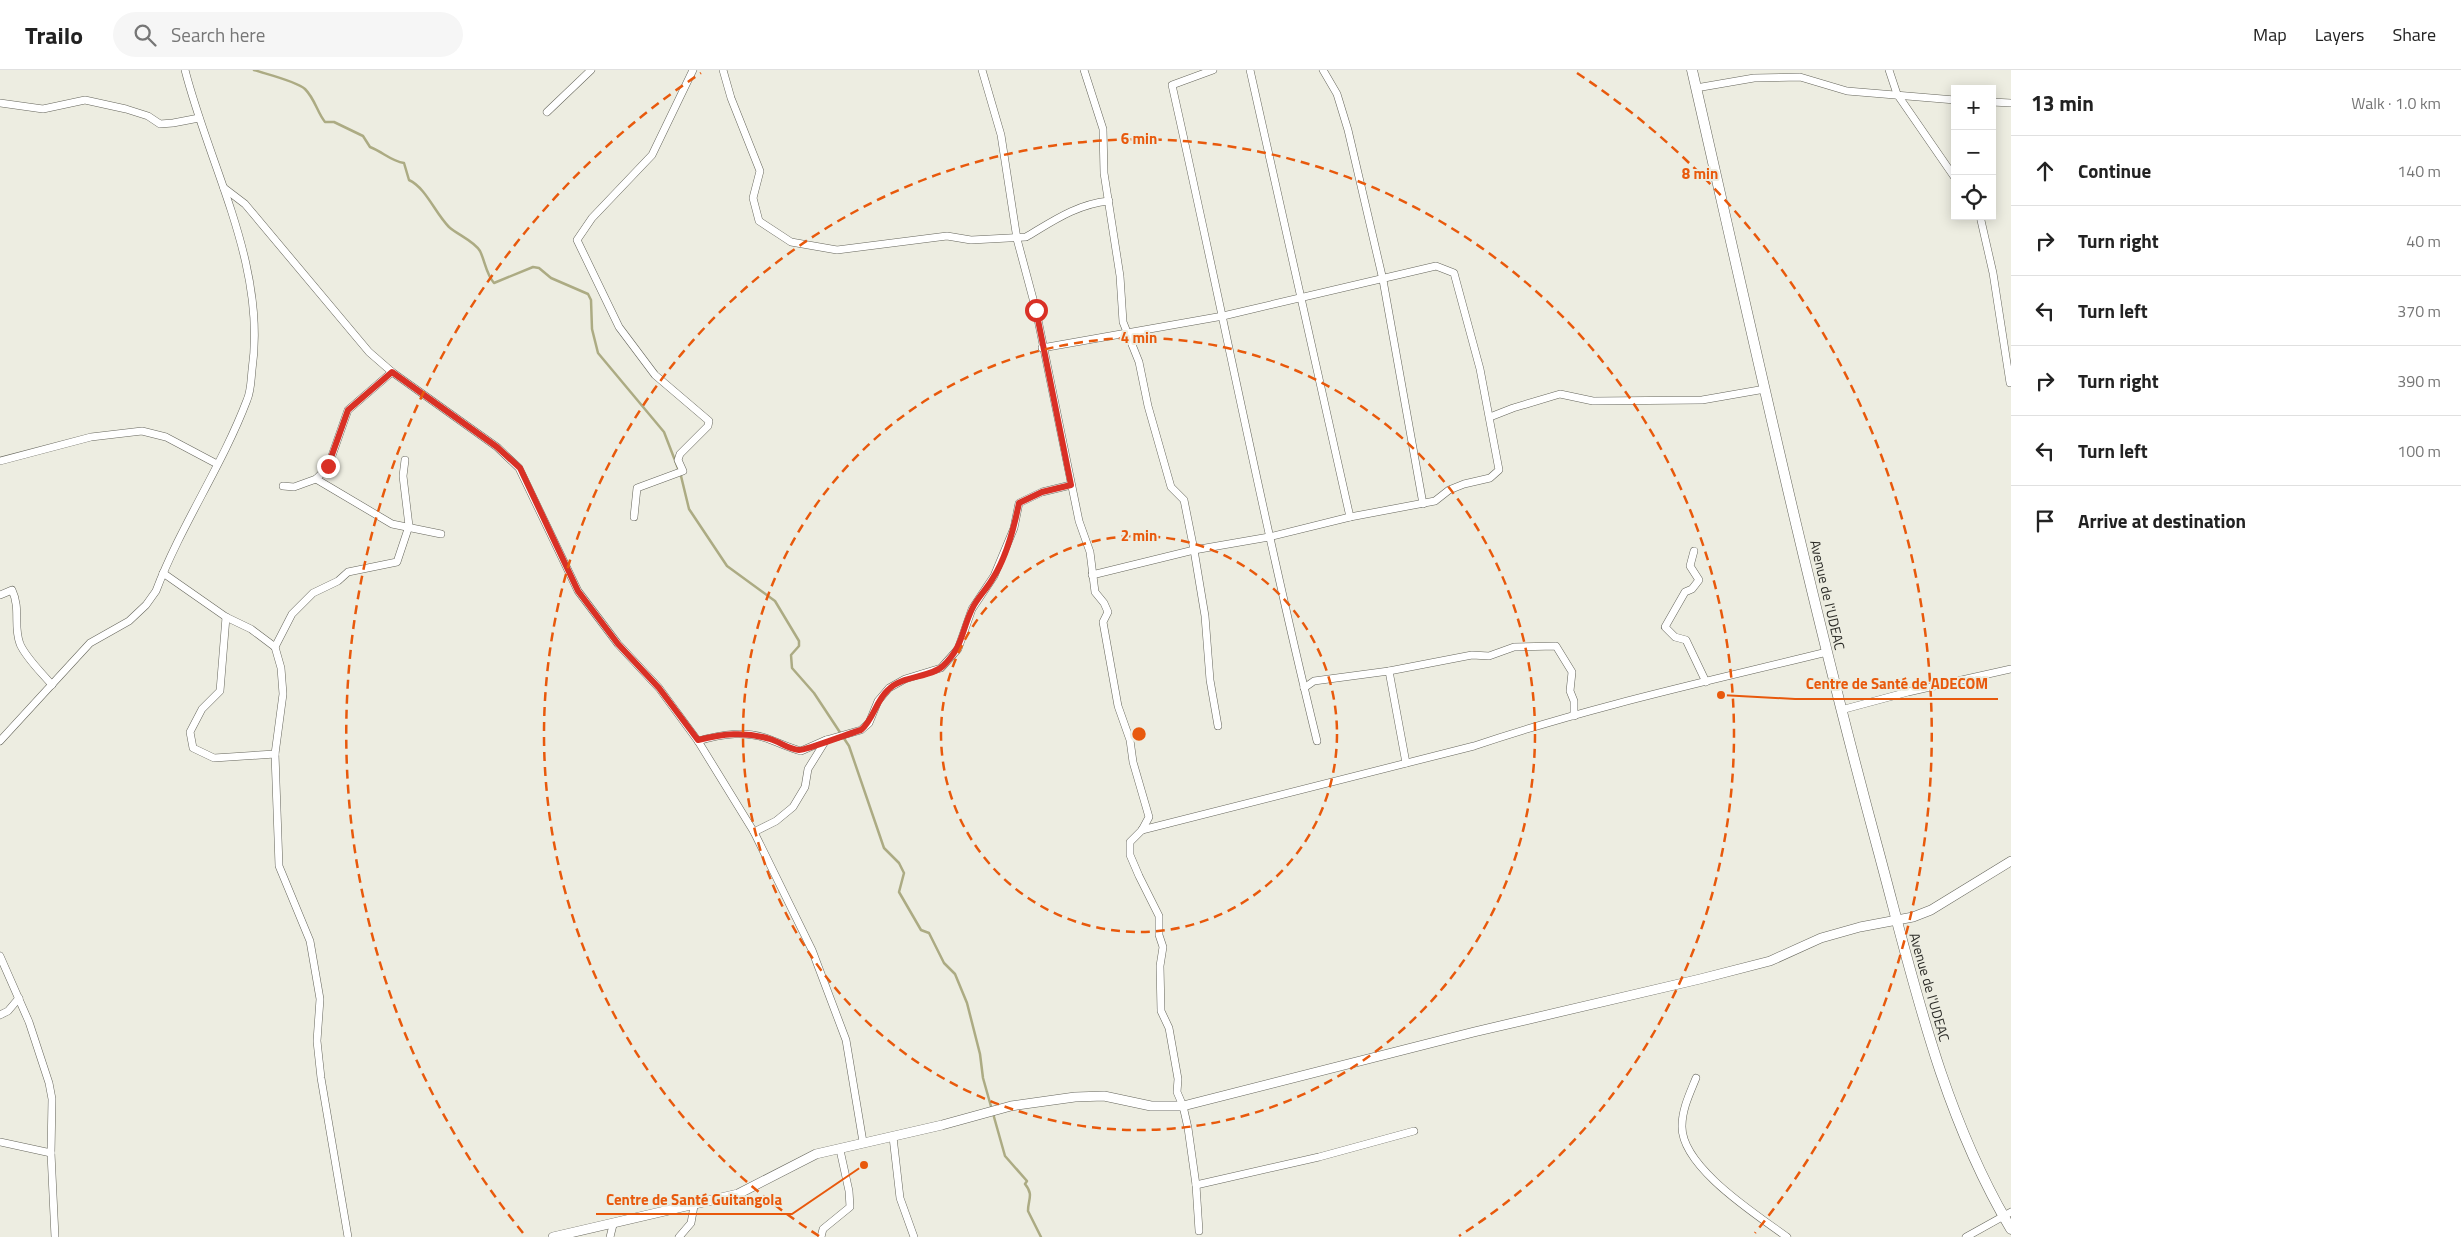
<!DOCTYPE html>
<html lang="en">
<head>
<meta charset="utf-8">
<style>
  :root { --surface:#fff; --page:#f6f6f6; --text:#222; --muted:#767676; --line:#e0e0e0 }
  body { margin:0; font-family:"Titillium Web",sans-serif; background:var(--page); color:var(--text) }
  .controls { position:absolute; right:15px; top:15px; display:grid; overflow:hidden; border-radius:0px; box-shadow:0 2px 12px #0003 }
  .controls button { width:45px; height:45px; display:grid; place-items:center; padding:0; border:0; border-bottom:1px solid var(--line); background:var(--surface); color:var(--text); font:25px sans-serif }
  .stop { position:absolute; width:15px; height:15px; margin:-11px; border:4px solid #d93025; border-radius:50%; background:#fff }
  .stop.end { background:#d93025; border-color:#fff; box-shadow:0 1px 5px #0008 }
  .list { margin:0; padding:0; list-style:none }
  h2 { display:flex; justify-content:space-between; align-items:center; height:65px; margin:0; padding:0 20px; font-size:21px }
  h2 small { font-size:16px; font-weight:400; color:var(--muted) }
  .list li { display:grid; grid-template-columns:32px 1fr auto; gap:15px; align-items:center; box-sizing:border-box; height:70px; padding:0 20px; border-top:1px solid var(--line) }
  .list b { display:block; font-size:19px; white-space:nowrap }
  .list em { font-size:16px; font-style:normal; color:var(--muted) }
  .icon { flex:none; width:28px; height:28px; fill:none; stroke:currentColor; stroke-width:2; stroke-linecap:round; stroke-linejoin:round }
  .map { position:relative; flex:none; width:2011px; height:1167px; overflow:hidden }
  header { display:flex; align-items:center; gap:30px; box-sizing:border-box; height:70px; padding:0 25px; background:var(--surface); border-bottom:1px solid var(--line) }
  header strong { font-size:24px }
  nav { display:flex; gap:28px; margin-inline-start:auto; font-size:18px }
  .search { width:350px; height:45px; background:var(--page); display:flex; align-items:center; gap:12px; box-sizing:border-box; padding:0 18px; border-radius:28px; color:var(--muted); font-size:19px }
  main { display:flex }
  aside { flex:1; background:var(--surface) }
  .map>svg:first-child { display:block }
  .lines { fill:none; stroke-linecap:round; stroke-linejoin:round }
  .stream { stroke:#acab83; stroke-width:2.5 }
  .minor-casing { stroke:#65655b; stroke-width:8 }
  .tertiary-casing { stroke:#65655b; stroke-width:10 }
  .secondary-casing { stroke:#65655b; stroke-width:11 }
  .minor { stroke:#fff; stroke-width:7 }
  .tertiary { stroke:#fff; stroke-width:9 }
  .secondary { stroke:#fff; stroke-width:10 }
  .route { stroke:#d93025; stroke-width:6 }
  .ring { fill:none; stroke:#e8590c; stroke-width:2.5; stroke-dasharray:9 6 }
  .labels { text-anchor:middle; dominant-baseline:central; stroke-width:4; stroke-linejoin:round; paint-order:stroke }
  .street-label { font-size:14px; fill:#2a2a26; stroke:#edede1 }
  .centre { fill:#e8590c; stroke:#edede1; stroke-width:2.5 }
  .ring-label { font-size:15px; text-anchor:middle; font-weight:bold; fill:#e8590c; stroke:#edede1; stroke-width:4; stroke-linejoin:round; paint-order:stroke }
  .leader { fill:none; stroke:#e8590c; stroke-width:2 }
  .callout-dot { fill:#e8590c; stroke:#edede1; stroke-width:2 }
  .callout-label { font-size:15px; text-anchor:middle; font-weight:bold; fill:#e8590c; stroke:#edede1; stroke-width:4; stroke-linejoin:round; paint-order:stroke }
</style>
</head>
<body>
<header>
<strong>Trailo</strong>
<div class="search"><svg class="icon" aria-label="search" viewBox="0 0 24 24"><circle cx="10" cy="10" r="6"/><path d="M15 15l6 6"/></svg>Search here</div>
<nav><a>Map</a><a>Layers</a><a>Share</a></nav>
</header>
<main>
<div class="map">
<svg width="2011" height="1167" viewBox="0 0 2011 1167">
  <rect width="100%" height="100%" fill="#edede1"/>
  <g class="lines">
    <path class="stream" d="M254,0C266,4 296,11 305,19C315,29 317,42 325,52H334L363,66L370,77C383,82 391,91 404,93L409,110C426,118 435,143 449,157C458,165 474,171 480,181C485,191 486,204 494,213L533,197L539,198L551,208L588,224L591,230L592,259L598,283L664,362L681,406L689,439L727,496L775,531L799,571V576L791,585L792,598L814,623L849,676L884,778L899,793L904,803L899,822L921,860L929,863L944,893L955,904L967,933L980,984L983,1008L1005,1086L1027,1111L1025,1114C1034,1125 1028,1129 1028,1141L1041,1167"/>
    <g class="minor-casing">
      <g id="minor">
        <path d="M723,0L731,28L760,101L753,128L759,151L791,172L837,180L947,166L971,170L1026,167C1053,151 1077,134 1109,131"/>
        <path d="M982,0L1001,65L1017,169L1036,240L1079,451L1090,482L1095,522L1104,533L1108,542L1103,552L1118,636L1130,670L1133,692L1149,747L1142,760L1130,772V785L1139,806L1159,846V865L1163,877L1160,896L1161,941L1169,958L1178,1009L1177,1022L1183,1036L1188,1058L1196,1115L1199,1161"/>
        <path d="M1084,0L1103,59L1104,103L1120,206L1123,252L1139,292L1148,336L1171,417L1184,430L1194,480L1205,546L1210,610L1218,656"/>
        <path d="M1213,0L1172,15C1221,234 1264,454 1317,671"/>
        <path d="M1250,0L1350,447"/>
        <path d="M1323,0L1337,24L1348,60L1383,210L1423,434"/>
        <path d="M1889,0L1897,24L1955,108"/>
        <path d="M1696,18L1754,8L1800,7L1847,21L1955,30"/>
        <path d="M1992,32L2011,33"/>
        <path d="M0,33L43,39L85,30L126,39L148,46L160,54L173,53L199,48"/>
        <path d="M547,42L591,0"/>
        <path d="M224,118L245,134L369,282L392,302L497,377L519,398L578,521L618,574L659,618L698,671L754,762L812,880L846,970L863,1072"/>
        <path d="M1980,146L1993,203L2010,313"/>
        <path d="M1042,278L1223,246L1436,196L1454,203L1480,299L1499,400L1490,408L1464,414L1449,420L1435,431L1350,447L1269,467L1194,480L1092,505"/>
        <path d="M1490,347L1513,338L1560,324L1593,331L1702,330L1765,319"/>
        <path d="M0,391L91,367L142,361L166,367L217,394"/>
        <path d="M316,409L392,454L441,464"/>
        <path d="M283,416L294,417L316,409L328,397L348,340L392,302"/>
        <path d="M634,447L637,418L683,401L678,390L680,384L708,356L709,351L655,305L619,257L577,170L592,148L652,85L693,0"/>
        <path d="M1694,481L1690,496L1699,510L1692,519L1685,522L1665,557L1675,567L1686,570L1706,612"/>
        <path d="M163,503L226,547L251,559L275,577L281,598L283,624L275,684L279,796L310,871L320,929L317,971L321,1008L348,1167"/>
        <path d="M0,525L12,520C21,539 13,556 20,574C26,588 42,603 52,615"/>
        <path d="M226,547L220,621L202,639L190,662L193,678L214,688L275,684"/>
        <path d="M275,577L292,544L313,523L338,511L348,502L397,492L409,456L403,406L405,390"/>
        <path d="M1389,601L1406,693"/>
        <path d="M1304,618L1314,611L1389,601L1472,585L1489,586L1514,577L1556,576L1572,602L1570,621L1574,631V646"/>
        <path d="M1841,640L1908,622L2011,599"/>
        <path d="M0,671L90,573L129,551L146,535L156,521C181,455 222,396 247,330C251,321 251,309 252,300C267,196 210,98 185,0"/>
        <path d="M698,671C722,664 747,660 771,670C782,674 790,678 801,681L826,670"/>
        <path d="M1142,760L1474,676C1589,637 1709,611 1827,582"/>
        <path d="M754,762L776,751L793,737L805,717L808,699L826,670L861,660L869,653L878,631L889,618L905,609L941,598L958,579L972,539L994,506L1014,458L1019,433L1042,422L1071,415"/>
        <path d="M0,886L29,952L49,1013L52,1029L51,1083L55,1167"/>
        <path d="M0,945L8,941L19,928"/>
        <path d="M1696,1008C1690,1023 1682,1039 1682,1056C1681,1097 1757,1145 1787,1167"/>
        <path d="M893,1067L900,1128L914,1167"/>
        <path d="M0,1072L51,1083"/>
        <path d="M1196,1115L1319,1087L1414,1061"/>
        <path d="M610,1167L613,1155"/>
        <path d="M679,1167L691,1153L694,1136"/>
        <path d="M821,1167L823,1159L850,1137L849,1121L840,1080"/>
        <path d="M1966,1167L2011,1142"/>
      </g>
    </g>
    <g class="tertiary-casing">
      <path id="tertiary" d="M553,1167L738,1124L816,1084L942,1055L1011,1036L1075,1027L1104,1026L1151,1036H1183L1474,962L1700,909L1770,891L1821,868L1860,857L1913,847L1931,840L2011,791"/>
    </g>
    <g class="secondary-casing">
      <path id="secondary" d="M1692,0C1751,258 1807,516 1876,772C1912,904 1940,1040 2011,1159"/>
    </g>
    <use href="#minor" class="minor"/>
    <use href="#tertiary" class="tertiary"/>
    <use href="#secondary" class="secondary"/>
  </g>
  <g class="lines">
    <path class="route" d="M328,396L348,340L392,302L497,377L520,398L578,521L618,574L659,618L698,670C722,664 745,661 770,669C780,672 788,679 799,680C804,681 850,663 861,660C874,649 875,632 888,620C902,605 930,608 943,596C963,577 961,562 972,539C977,528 987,519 993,508C1007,486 1014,458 1019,433L1042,422L1071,415L1036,240"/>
  </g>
  <g class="ring">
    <circle cx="1139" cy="664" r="198"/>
    <circle cx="1139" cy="664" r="396"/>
    <path d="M819 1166A595 595 0 1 1 1459 1166"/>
    <path d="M523 1163A793 793 0 0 1 701 3M1577 3A793 793 0 0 1 1755 1163"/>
  </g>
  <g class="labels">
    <g class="street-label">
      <text transform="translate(1828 525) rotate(77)">Avenue de I'UDEAC</text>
      <text transform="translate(1930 917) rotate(74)">Avenue de I'UDEAC</text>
    </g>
  </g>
  <circle cx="1139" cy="664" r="8" class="centre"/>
  <g class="ring-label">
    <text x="1139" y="74">6 min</text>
    <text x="1700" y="109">8 min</text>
    <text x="1139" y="273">4 min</text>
    <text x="1139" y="471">2 min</text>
  </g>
  <path class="leader" d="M1721 625L1795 629H1998M864 1095L792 1144H596"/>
  <g class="callout-dot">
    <circle cx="1721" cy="625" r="5"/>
    <circle cx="864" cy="1095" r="5"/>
  </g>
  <g class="callout-label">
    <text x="1897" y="619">Centre de Santé de ADECOM</text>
    <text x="694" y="1135">Centre de Santé Guitangola</text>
  </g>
</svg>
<div class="controls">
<button>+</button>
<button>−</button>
<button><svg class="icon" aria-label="locate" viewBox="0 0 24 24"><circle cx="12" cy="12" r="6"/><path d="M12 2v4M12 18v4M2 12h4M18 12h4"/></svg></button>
</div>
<div class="stop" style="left:1036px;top:240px"></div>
<div class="stop end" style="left:328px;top:396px"></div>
</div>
<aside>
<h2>13 min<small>Walk · 1.0 km</small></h2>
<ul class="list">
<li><svg class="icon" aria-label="ahead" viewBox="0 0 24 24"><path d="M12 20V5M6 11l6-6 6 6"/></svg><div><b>Continue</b></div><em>140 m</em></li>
<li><svg class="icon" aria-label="right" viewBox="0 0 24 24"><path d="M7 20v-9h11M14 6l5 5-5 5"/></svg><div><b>Turn right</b></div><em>40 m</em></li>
<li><svg class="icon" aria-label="left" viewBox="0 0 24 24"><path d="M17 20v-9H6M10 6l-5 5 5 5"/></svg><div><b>Turn left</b></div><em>370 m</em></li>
<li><svg class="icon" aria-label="right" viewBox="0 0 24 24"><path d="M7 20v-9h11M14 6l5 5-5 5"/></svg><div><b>Turn right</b></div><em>390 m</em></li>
<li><svg class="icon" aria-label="left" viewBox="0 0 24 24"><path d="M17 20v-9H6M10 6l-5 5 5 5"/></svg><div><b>Turn left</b></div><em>100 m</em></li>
<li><svg class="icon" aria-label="arrive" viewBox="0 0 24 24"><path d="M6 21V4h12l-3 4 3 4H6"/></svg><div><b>Arrive at destination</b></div></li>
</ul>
</aside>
</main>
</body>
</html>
